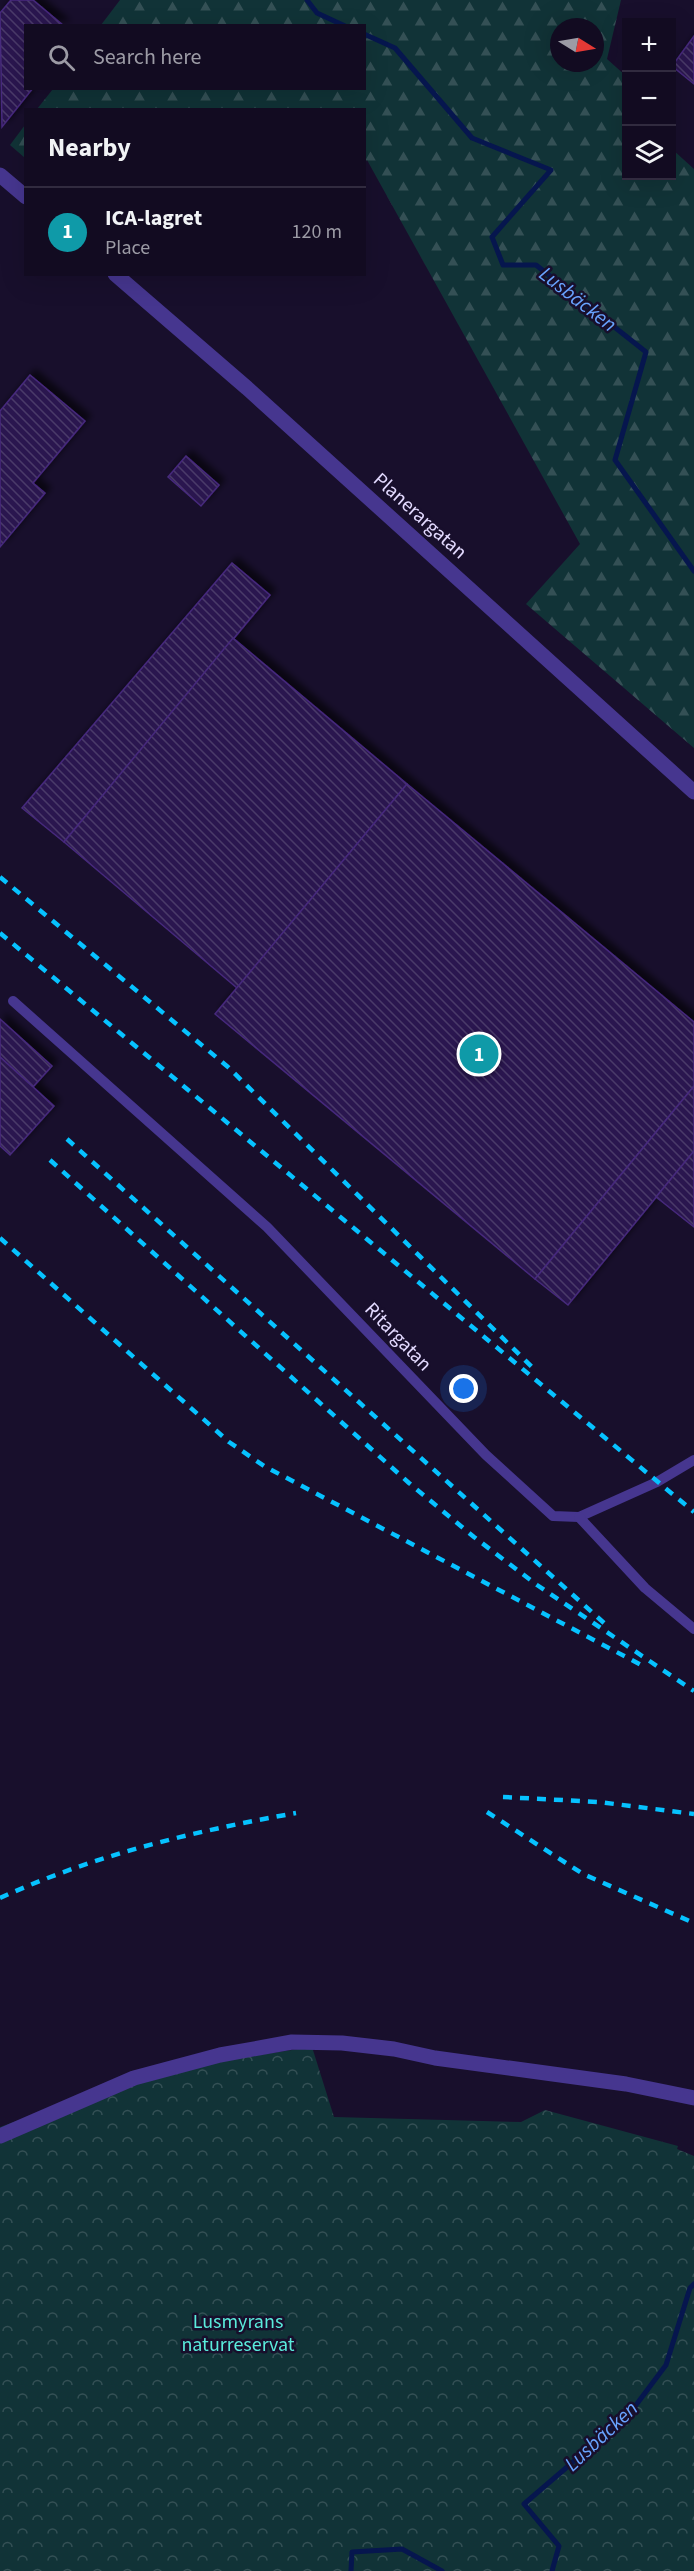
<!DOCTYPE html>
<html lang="en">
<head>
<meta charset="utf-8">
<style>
  :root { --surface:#120b21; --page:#1f192e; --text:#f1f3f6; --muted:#9c9ba5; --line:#312b3f; --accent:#06c2ff }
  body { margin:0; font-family:"Source Sans 3",sans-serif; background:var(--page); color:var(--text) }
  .controls { position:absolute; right:18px; top:18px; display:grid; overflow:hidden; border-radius:0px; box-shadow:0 6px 24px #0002 }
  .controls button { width:54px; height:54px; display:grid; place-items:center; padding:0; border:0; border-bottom:2px solid var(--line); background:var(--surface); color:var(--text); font:30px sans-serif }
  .compass { position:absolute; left:550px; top:18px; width:54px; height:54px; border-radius:50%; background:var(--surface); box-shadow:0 6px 24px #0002; rotate:101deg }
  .you { position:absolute; left:464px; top:1389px; width:21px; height:21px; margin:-15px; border:4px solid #fff; border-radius:50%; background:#1a73e8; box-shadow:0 0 0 9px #1a73e833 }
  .badge { display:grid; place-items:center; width:39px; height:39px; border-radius:50%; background:var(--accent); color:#fff; font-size:20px; font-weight:700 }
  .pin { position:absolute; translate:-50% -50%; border:3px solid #fff; box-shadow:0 2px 6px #0006 }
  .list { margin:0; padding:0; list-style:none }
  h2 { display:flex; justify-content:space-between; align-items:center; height:78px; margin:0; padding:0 24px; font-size:26px }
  h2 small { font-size:20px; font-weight:400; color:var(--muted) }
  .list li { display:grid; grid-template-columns:39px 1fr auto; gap:18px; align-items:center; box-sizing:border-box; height:90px; padding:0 24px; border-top:2px solid var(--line) }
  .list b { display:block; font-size:22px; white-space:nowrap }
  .list p { margin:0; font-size:20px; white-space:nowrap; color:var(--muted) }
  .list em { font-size:20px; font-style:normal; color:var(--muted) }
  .icon { flex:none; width:33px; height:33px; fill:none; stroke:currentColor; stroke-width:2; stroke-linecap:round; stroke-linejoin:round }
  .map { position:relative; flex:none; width:694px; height:2571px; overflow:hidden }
  .search { position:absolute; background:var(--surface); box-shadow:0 6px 24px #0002; left:24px; top:24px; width:342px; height:66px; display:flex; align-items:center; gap:15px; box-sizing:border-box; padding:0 21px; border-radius:0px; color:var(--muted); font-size:22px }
  .panel { position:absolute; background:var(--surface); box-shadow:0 6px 24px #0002; left:24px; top:108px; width:342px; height:168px; border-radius:0px }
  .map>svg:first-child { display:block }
  .forest { fill:url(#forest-firs); fill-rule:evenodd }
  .park { fill:url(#park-crowns) }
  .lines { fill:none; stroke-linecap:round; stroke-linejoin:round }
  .stream { stroke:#06164e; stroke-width:5 }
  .building { fill:url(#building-back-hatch); stroke:#46297d; stroke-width:1.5; filter:url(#shadow) }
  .service { stroke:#46368f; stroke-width:10 }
  .minor { stroke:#46368f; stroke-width:15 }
  .rail { stroke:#06c2ff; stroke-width:4.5; stroke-dasharray:9 8; stroke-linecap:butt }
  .labels { text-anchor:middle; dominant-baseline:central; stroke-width:5; stroke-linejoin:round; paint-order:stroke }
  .street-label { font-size:20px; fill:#e3daff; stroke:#180f2c }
  .park-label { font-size:20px; fill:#5aebdc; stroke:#180f2c }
  .water-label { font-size:21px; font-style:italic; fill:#68a3ff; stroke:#180f2c }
</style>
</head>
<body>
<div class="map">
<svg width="694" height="2571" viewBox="0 0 694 2571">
  <defs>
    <pattern id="forest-firs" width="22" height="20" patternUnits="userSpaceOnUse" patternTransform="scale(1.5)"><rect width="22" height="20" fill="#113337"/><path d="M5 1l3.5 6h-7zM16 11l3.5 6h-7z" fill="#345055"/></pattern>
    <pattern id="park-crowns" width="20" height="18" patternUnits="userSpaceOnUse" patternTransform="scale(1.5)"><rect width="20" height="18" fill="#113337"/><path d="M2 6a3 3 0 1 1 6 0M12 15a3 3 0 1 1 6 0" fill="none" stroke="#345055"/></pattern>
    <pattern id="building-back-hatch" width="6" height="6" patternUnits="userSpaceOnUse" patternTransform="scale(1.5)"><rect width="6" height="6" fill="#2c194f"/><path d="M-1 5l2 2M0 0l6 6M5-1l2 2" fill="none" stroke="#4a3a69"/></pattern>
    <filter id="shadow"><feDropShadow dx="5.5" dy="-5.5" stdDeviation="3" flood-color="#0009"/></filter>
  </defs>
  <rect width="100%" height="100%" fill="#180f2c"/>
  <g class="forest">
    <path d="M120,0H621L607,59L626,76V176H672V149L694,169V748L526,604L580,544L367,160L365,163L364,110L37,109L53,89L364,88V26L101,25ZM559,27H595V63H559Z"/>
    <path d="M25,125V158L10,145Z"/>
  </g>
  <path class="park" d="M312,2047L334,2117L521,2122L545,2110L678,2146L677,2149L694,2156V2571H0V2127L152,2071Z"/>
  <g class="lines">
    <g class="stream">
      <path d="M307,0L317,13L345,26"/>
      <path d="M364,34L395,48L472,138L551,170L492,237L503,265H536L646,352L615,460L694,571"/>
      <path d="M351,2571L352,2552L402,2549L442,2571"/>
      <path d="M552,2571L559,2546L524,2504L630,2413L666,2365L690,2288L694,2284"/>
    </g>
  </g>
  <g class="building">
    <path d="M11,0H33L64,26H26V88H33L2,127L0,13Z"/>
    <path d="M694,36V84L672,66Z"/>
    <path d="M30,375L85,421L33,483L45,493L0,547V411Z"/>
    <path d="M186,456L219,485L201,506L168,477Z"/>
    <path d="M232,563L270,595L64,842L22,808Z"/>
    <path d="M233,638L407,784L237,988L64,842Z"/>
    <path d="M407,784L694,1022V1086L535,1279L215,1014Z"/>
    <path d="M0,1019L52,1066L33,1087L0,1057Z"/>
    <path d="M0,1057L54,1106L10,1155L0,1146Z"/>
    <path d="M694,1086V1151L568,1305L535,1279Z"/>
    <path d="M694,1151V1227L656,1197Z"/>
  </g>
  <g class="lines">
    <g class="service">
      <path d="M13,1001L267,1227L486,1455L553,1516L579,1517L657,1482L694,1460"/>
      <path d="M579,1517L645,1588L694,1629"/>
    </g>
    <g class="minor">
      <path d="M0,175L26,197"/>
      <path d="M115,274L247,388L694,792"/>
      <path d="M0,2136L134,2078L220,2055L292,2042L342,2043L394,2049L435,2058L626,2084L694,2098"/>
    </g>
    <g class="rail">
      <path d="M0,877L228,1067L536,1371"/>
      <path d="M0,933L694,1512"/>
      <path d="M67,1139L604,1623"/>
      <path d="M50,1160L409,1483L474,1537L537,1585L694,1691"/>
      <path d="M0,1238L229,1442L264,1466L645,1667"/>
      <path d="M503,1797L599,1802L694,1814"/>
      <path d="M487,1812L583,1874L694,1923"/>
      <path d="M0,1898C94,1855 195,1831 296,1813"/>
    </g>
  </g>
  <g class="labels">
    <g class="street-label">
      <text transform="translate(420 516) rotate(42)">Planerargatan</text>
      <text transform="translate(398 1337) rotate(46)">Ritargatan</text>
    </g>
    <g class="park-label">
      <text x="238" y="2322">Lusmyrans<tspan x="238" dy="23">naturreservat</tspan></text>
    </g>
    <g class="water-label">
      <text transform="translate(578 299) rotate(38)">Lusbäcken</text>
      <text transform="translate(601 2436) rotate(-43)">Lusbäcken</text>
    </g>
  </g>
</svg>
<div class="controls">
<button>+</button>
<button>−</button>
<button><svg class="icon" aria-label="layers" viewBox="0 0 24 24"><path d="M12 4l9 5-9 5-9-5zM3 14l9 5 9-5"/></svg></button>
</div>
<svg class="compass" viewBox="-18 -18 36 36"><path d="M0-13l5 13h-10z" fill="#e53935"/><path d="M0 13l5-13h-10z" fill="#9c9ba5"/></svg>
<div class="you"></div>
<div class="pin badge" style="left:479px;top:1054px;background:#0f9aa8">1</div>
<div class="search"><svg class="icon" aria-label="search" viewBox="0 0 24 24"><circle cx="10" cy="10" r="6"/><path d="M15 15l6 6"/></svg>Search here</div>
<section class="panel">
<h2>Nearby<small></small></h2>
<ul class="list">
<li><span class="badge" style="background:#0f9aa8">1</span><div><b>ICA-lagret</b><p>Place</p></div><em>120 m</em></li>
</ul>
</section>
</div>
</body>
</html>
